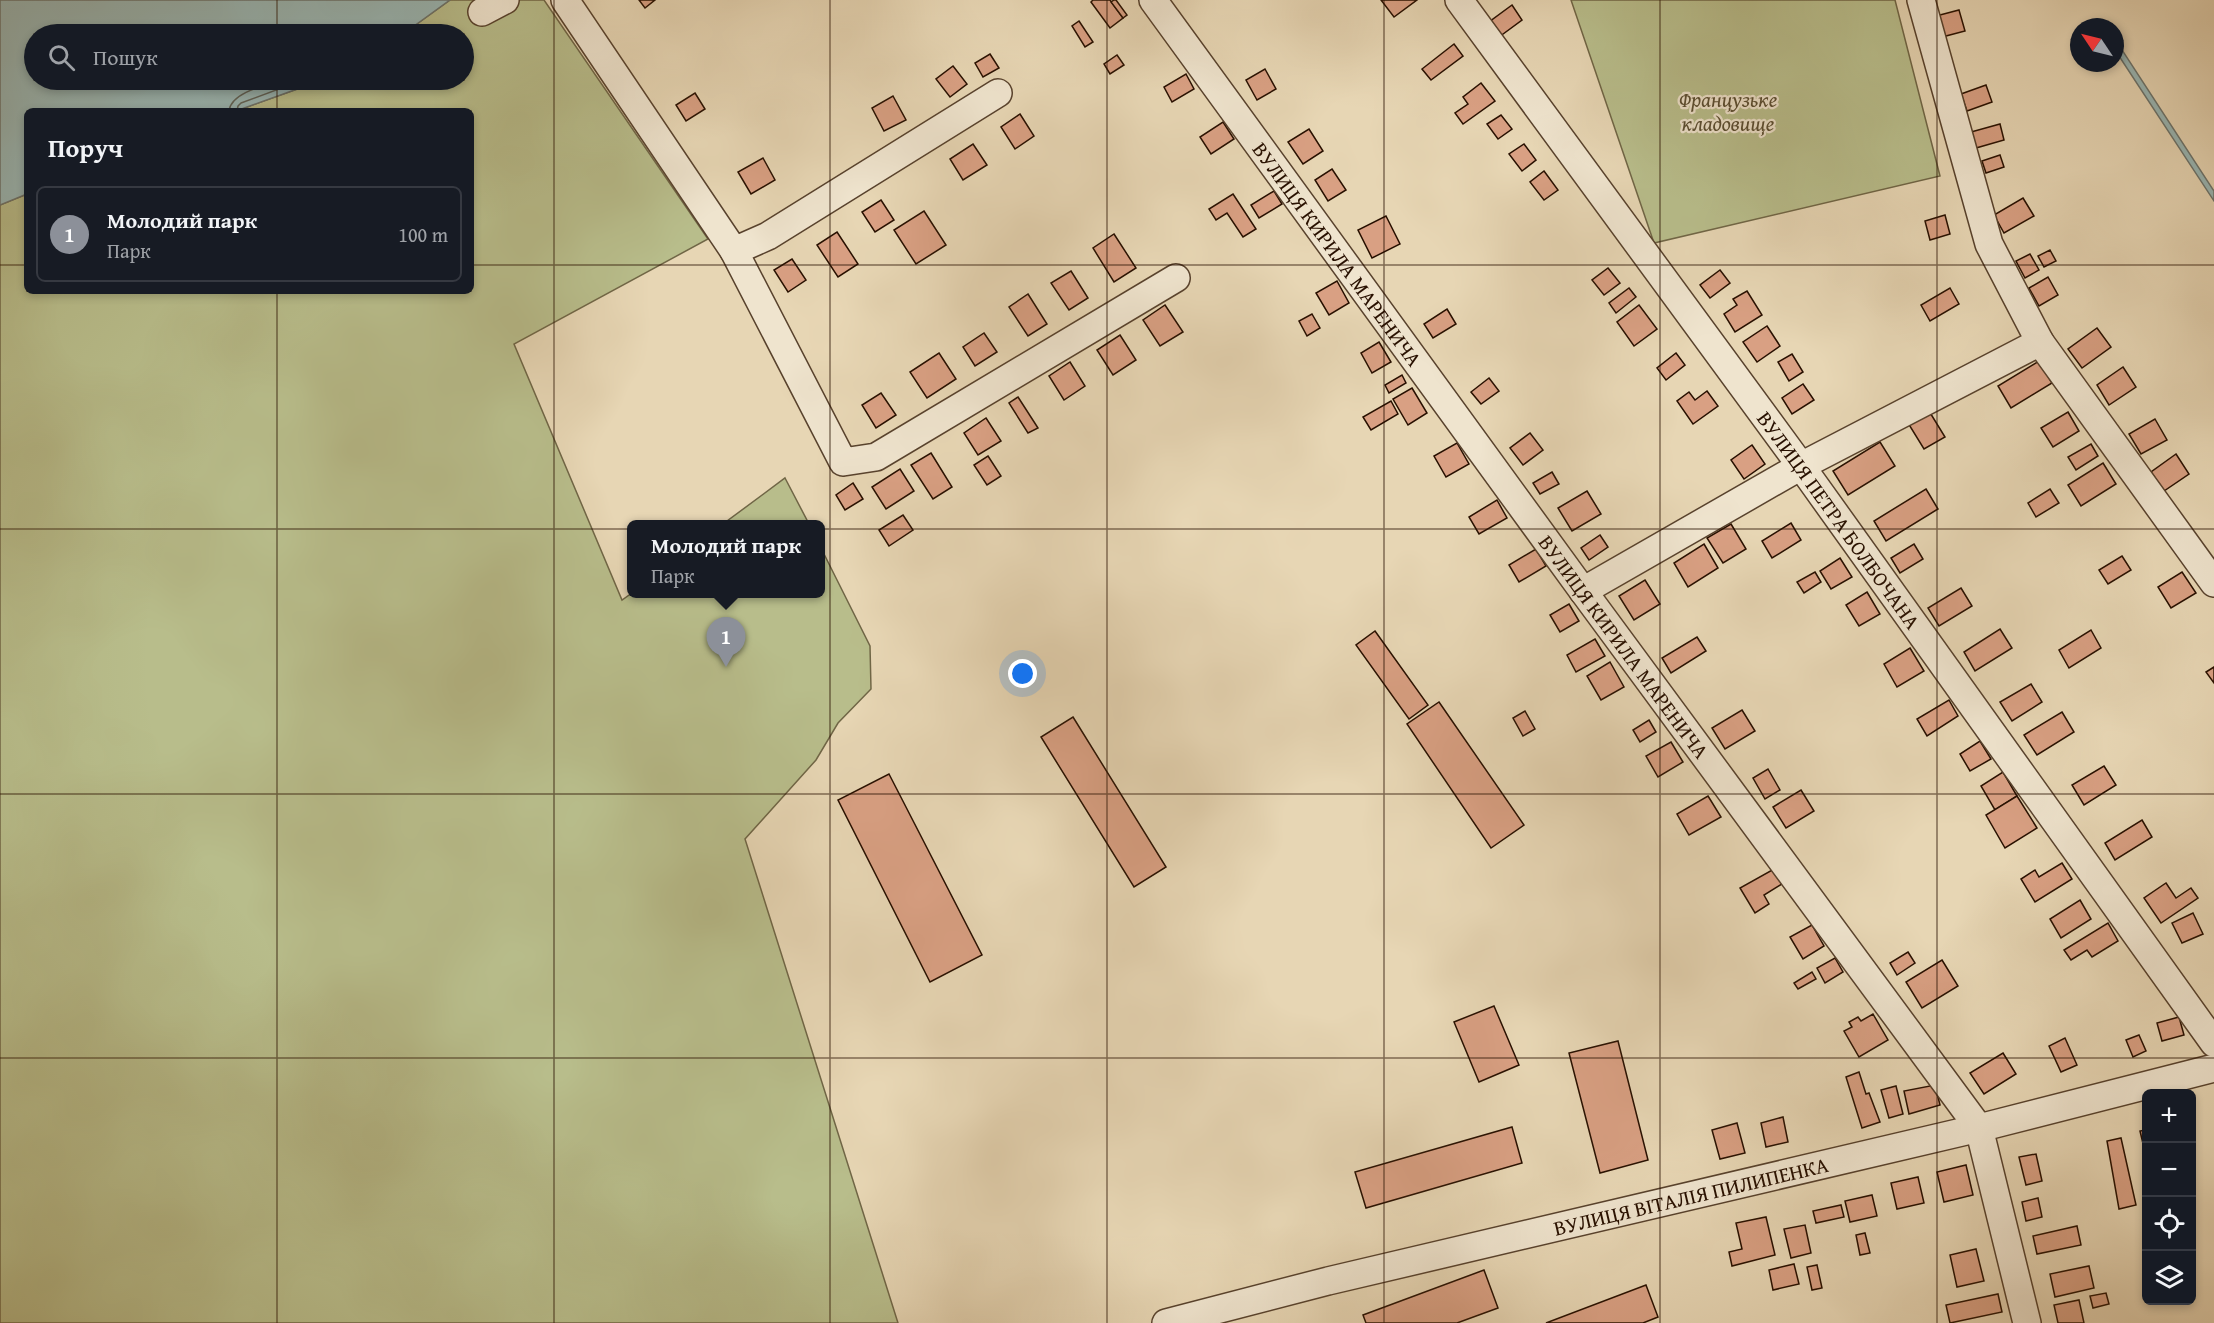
<!DOCTYPE html>
<html lang="uk">
<head>
<meta charset="utf-8">
<style>
  :root { --surface:#171b24; --page:#242831; --text:#f1f3f6; --muted:#9ea1a6; --line:#363941; --accent:#8c9099 }
  body { margin:0; font-family:"Gentium Book Plus",serif; background:var(--page); color:var(--text) }
  .controls { position:absolute; right:18px; bottom:18px; display:grid; overflow:hidden; border-radius:9px; box-shadow:0 3px 9px #0003 }
  .controls button { width:54px; height:54px; display:grid; place-items:center; padding:0; border:0; border-bottom:2px solid var(--line); background:var(--surface); color:var(--text); font:30px sans-serif }
  .compass { position:absolute; left:2070px; top:18px; width:54px; height:54px; border-radius:50%; background:var(--surface); box-shadow:0 3px 9px #0003; rotate:305deg }
  .you { position:absolute; left:1023px; top:674px; width:21px; height:21px; margin:-15px; border:4px solid #fff; border-radius:50%; background:#1a73e8; box-shadow:0 0 0 9px #1a73e833 }
  .badge { display:grid; place-items:center; width:39px; height:39px; border-radius:50%; background:var(--accent); color:#fff; font-size:20px; font-weight:700 }
  .pin { position:absolute; translate:-50% -50px; filter:drop-shadow(0 2px 3px #0008) }
  .pin::after { content:''; position:absolute; top:32px; width:21px; height:18px; background:inherit; clip-path:polygon(0 0,100% 0,50% 100%) }
  .popup { position:absolute; left:627px; top:520px; width:198px; height:78px; box-sizing:border-box; display:grid; place-content:center; border-radius:9px; background:var(--surface); filter:drop-shadow(0 2px 4px #0005); font-size:20px; white-space:nowrap; color:var(--muted) }
  .popup b { font-size:22px; color:var(--text) }
  .popup::after { content:''; position:absolute; left:50%; top:100%; margin-left:-12px; border:12px solid transparent; border-top-color:var(--surface) }
  .list { margin:0; padding:0; list-style:none }
  h2 { display:flex; justify-content:space-between; align-items:center; height:78px; margin:0; padding:0 24px; font-size:26px }
  h2 small { font-size:20px; font-weight:400; color:var(--muted) }
  .list li { display:grid; grid-template-columns:39px 1fr auto; gap:18px; align-items:center; box-sizing:border-box; height:96px; margin:0 12px 12px; padding:0 12px; border:2px solid var(--line); border-radius:9px }
  .list b { display:block; font-size:22px; white-space:nowrap }
  .list p { margin:0; font-size:20px; white-space:nowrap; color:var(--muted) }
  .list em { font-size:20px; font-style:normal; color:var(--muted) }
  .icon { flex:none; width:33px; height:33px; fill:none; stroke:currentColor; stroke-width:2; stroke-linecap:round; stroke-linejoin:round }
  .map { position:relative; flex:none; width:2214px; height:1323px; overflow:hidden }
  .search { position:absolute; background:var(--surface); box-shadow:0 3px 9px #0003; left:24px; top:24px; width:450px; height:66px; display:flex; align-items:center; gap:15px; box-sizing:border-box; padding:0 21px; border-radius:33px; color:var(--muted); font-size:22px }
  .panel { position:absolute; background:var(--surface); box-shadow:0 3px 9px #0003; left:24px; top:108px; width:450px; height:186px; border-radius:9px }
  .map>svg:first-child { display:block }
  .green { fill:#b8bd8b; stroke:#706646; stroke-width:1.5 }
  .water { fill:#99b7b5; stroke:#6c746d; stroke-width:1.5 }
  .lines { fill:none; stroke-linecap:round; stroke-linejoin:round }
  .shore { stroke:#60645a; stroke-width:1.5 }
  .building { fill:#d9a083; stroke:#281000; stroke-width:1.5 }
  .minor-casing { stroke:#58422d; stroke-width:30 }
  .minor { stroke:#efe4ce; stroke-width:27 }
  .grid { fill:none; stroke:#281000; stroke-width:1.5; stroke-opacity:0.55 }
  .labels { text-anchor:middle; dominant-baseline:central; stroke-width:4.5; stroke-linejoin:round; paint-order:stroke }
  .park-label { font-size:21px; font-style:italic; fill:#5a4d31; stroke:#efe4ce }
  .street-label { font-size:21px; fill:#281000; stroke:#efe4ce }
</style>
</head>
<body>
<div class="map">
<svg width="2214" height="1323" viewBox="0 0 2214 1323">
  <rect width="100%" height="100%" fill="#e7d6b4"/>
  <filter id="stains"><feTurbulence type="fractalNoise" baseFrequency=".00333" numOctaves="4"/><feColorMatrix values="0 0 0 0 .2 0 0 0 0 .09 0 0 0 0 .02 0 0 0 .5 -.17"/></filter>
  <radialGradient id="worn" r=".72"><stop offset=".6" stop-color="#630" stop-opacity="0"/><stop offset="1" stop-color="#630" stop-opacity=".3"/></radialGradient>
  <g class="green">
    <path d="M450,0H544L708,239L514,344L622,600L632,593L820,594L821,548L870,646L871,689L838,723L816,760L745,839L898,1323H0V205L27,194V291H471V111H236L300,88L316,80H464V34H403Z"/>
    <path d="M1571,0H1895L1940,176L1654,243Z"/>
    <path d="M785,478L809,524H723Z"/>
  </g>
  <g class="water">
    <path d="M0,0H450L403,34H34V80H316L300,88L236,111H27V194L0,205Z"/>
    <path d="M2115,34L2122,50L2214,191V201L2117,53Z"/>
  </g>
  <g class="lines">
    <g class="shore">
      <path d="M229,111C231,92 267,85 283,80"/>
      <path d="M237,111L238,106L241,103L303,80"/>
    </g>
  </g>
  <g class="building">
    <path d="M639,0H655L645,8Z"/>
    <path d="M1093,0H1110L1123,18L1110,28L1091,2Z"/>
    <path d="M1114,0H1116L1127,15L1123,18L1111,2Z"/>
    <path d="M1381,0H1417L1394,17Z"/>
    <path d="M1512,5L1522,20L1499,37L1489,22Z"/>
    <path d="M1959,10L1965,31L1942,37L1936,16Z"/>
    <path d="M1079,21L1093,42L1085,47L1072,26Z"/>
    <path d="M1454,44L1463,56L1431,80L1422,69Z"/>
    <path d="M990,54L999,68L983,77L975,63Z"/>
    <path d="M1117,55L1124,65L1110,74L1104,64Z"/>
    <path d="M953,66L967,84L950,97L936,79Z"/>
    <path d="M1265,69L1276,89L1257,100L1246,80Z"/>
    <path d="M1186,74L1194,89L1172,102L1164,87Z"/>
    <path d="M1481,83L1495,101L1463,124L1455,113L1468,104L1463,97Z"/>
    <path d="M1986,85L1992,102L1967,111L1961,94Z"/>
    <path d="M695,93L705,109L686,121L676,105Z"/>
    <path d="M893,96L906,120L884,131L872,108Z"/>
    <path d="M1020,114L1034,136L1015,149L1001,127Z"/>
    <path d="M1501,115L1512,129L1498,139L1487,124Z"/>
    <path d="M1223,122L1234,139L1211,154L1200,137Z"/>
    <path d="M2000,124L2004,140L1976,148L1971,132Z"/>
    <path d="M1309,129L1323,151L1303,164L1288,142Z"/>
    <path d="M973,144L987,165L963,180L950,159Z"/>
    <path d="M1524,144L1536,160L1522,171L1509,154Z"/>
    <path d="M2000,155L2004,167L1986,173L1982,161Z"/>
    <path d="M763,158L775,180L751,194L738,172Z"/>
    <path d="M1332,169L1346,190L1328,201L1315,180Z"/>
    <path d="M1544,171L1558,190L1544,200L1530,182Z"/>
    <path d="M1274,191L1282,204L1259,218L1251,205Z"/>
    <path d="M1233,194L1256,229L1243,237L1227,213L1216,220L1209,209Z"/>
    <path d="M2023,198L2034,216L2004,233L1994,215Z"/>
    <path d="M881,200L894,220L875,232L862,212Z"/>
    <path d="M924,211L946,245L916,264L894,230Z"/>
    <path d="M1945,215L1950,234L1930,240L1925,221Z"/>
    <path d="M1386,216L1400,244L1372,258L1358,230Z"/>
    <path d="M837,232L858,264L838,277L817,245Z"/>
    <path d="M1114,234L1136,268L1114,282L1093,248Z"/>
    <path d="M2050,250L2056,261L2044,267L2038,256Z"/>
    <path d="M2030,254L2039,270L2025,278L2016,261Z"/>
    <path d="M792,259L806,280L788,292L774,270Z"/>
    <path d="M1608,268L1620,283L1604,295L1592,280Z"/>
    <path d="M1720,270L1730,283L1710,298L1700,285Z"/>
    <path d="M1071,271L1088,298L1069,310L1051,283Z"/>
    <path d="M2048,277L2058,295L2039,306L2029,288Z"/>
    <path d="M1337,281L1349,303L1329,315L1316,293Z"/>
    <path d="M1629,288L1636,297L1616,313L1609,303Z"/>
    <path d="M1950,288L1959,304L1930,321L1921,305Z"/>
    <path d="M1747,291L1762,315L1735,332L1724,314L1737,305L1733,299Z"/>
    <path d="M1028,294L1047,324L1028,336L1009,307Z"/>
    <path d="M1165,305L1183,332L1160,346L1143,320Z"/>
    <path d="M1639,305L1657,329L1634,346L1617,322Z"/>
    <path d="M1447,309L1456,324L1433,338L1424,324Z"/>
    <path d="M1312,314L1320,328L1307,336L1299,321Z"/>
    <path d="M1767,326L1780,346L1757,362L1743,342Z"/>
    <path d="M2097,328L2111,347L2082,368L2068,349Z"/>
    <path d="M984,333L997,352L975,366L963,347Z"/>
    <path d="M1120,335L1136,360L1113,375L1097,350Z"/>
    <path d="M1379,342L1391,362L1372,373L1361,353Z"/>
    <path d="M939,353L956,379L927,398L910,372Z"/>
    <path d="M1676,353L1685,365L1666,380L1657,368Z"/>
    <path d="M1792,354L1803,372L1789,381L1778,362Z"/>
    <path d="M2039,361L2052,383L2011,408L1998,386Z"/>
    <path d="M1070,362L1085,386L1064,400L1049,376Z"/>
    <path d="M2123,367L2136,387L2109,405L2097,385Z"/>
    <path d="M1402,375L1406,383L1389,393L1385,385Z"/>
    <path d="M1489,378L1499,391L1481,404L1471,392Z"/>
    <path d="M1803,384L1814,400L1792,414L1782,398Z"/>
    <path d="M1412,388L1427,413L1408,425L1393,399Z"/>
    <path d="M1707,391L1718,406L1693,424L1677,401L1689,392L1695,400Z"/>
    <path d="M881,393L896,415L876,428L862,405Z"/>
    <path d="M1018,397L1038,428L1028,433L1009,403Z"/>
    <path d="M1391,401L1398,414L1371,430L1363,417Z"/>
    <path d="M1929,411L1945,437L1924,449L1908,423Z"/>
    <path d="M2068,412L2079,431L2053,447L2041,428Z"/>
    <path d="M986,418L1001,441L978,455L964,433Z"/>
    <path d="M2155,419L2167,440L2141,454L2129,434Z"/>
    <path d="M1530,433L1543,450L1523,465L1510,448Z"/>
    <path d="M1880,442L1895,466L1848,495L1833,471Z"/>
    <path d="M1457,443L1469,464L1446,477L1434,456Z"/>
    <path d="M2091,444L2098,456L2076,470L2068,457Z"/>
    <path d="M1752,445L1765,464L1744,479L1731,460Z"/>
    <path d="M931,453L952,487L933,499L911,465Z"/>
    <path d="M2176,454L2189,474L2164,491L2151,472Z"/>
    <path d="M988,456L1001,476L987,485L974,465Z"/>
    <path d="M2103,463L2116,484L2081,506L2068,485Z"/>
    <path d="M900,469L914,491L886,509L872,487Z"/>
    <path d="M1552,472L1559,484L1540,494L1533,483Z"/>
    <path d="M853,483L863,499L845,510L836,495Z"/>
    <path d="M1926,489L1938,509L1886,541L1874,521Z"/>
    <path d="M2050,489L2059,503L2036,517L2028,503Z"/>
    <path d="M1587,491L1601,514L1572,531L1558,508Z"/>
    <path d="M1497,500L1507,518L1479,534L1469,517Z"/>
    <path d="M903,515L913,530L889,546L879,530Z"/>
    <path d="M1791,523L1801,540L1772,558L1762,541Z"/>
    <path d="M1731,524L1746,549L1723,563L1707,538Z"/>
    <path d="M1600,535L1608,547L1589,560L1581,548Z"/>
    <path d="M1704,544L1718,568L1688,587L1674,563Z"/>
    <path d="M1914,544L1923,559L1900,573L1891,558Z"/>
    <path d="M1536,549L1546,566L1519,582L1509,565Z"/>
    <path d="M2122,556L2131,570L2108,584L2099,570Z"/>
    <path d="M1840,558L1852,577L1831,589L1820,571Z"/>
    <path d="M1815,572L1821,582L1804,593L1797,582Z"/>
    <path d="M2182,572L2196,593L2171,608L2158,587Z"/>
    <path d="M1645,580L1660,604L1634,620L1619,596Z"/>
    <path d="M1961,588L1972,606L1939,626L1928,608Z"/>
    <path d="M1867,592L1880,614L1859,626L1846,605Z"/>
    <path d="M1569,604L1579,621L1560,632L1550,615Z"/>
    <path d="M2000,629L2012,648L1975,671L1964,652Z"/>
    <path d="M2091,630L2101,648L2069,668L2059,650Z"/>
    <path d="M1375,631L1428,705L1409,719L1356,645Z"/>
    <path d="M1697,637L1706,651L1671,673L1662,658Z"/>
    <path d="M1595,639L1605,656L1576,672L1567,655Z"/>
    <path d="M1910,648L1924,671L1897,687L1884,664Z"/>
    <path d="M1610,662L1624,687L1601,700L1587,676Z"/>
    <path d="M2214,667V683L2206,672Z"/>
    <path d="M2031,684L2042,702L2012,721L2000,702Z"/>
    <path d="M1949,700L1958,716L1927,736L1917,719Z"/>
    <path d="M1439,702L1524,825L1491,848L1407,724Z"/>
    <path d="M1742,710L1755,731L1725,749L1712,728Z"/>
    <path d="M1525,711L1535,729L1523,736L1513,718Z"/>
    <path d="M2062,712L2074,732L2037,755L2024,735Z"/>
    <path d="M1073,717L1166,867L1134,887L1041,737Z"/>
    <path d="M1649,720L1656,732L1640,742L1633,730Z"/>
    <path d="M1980,741L1991,759L1970,771L1960,754Z"/>
    <path d="M1671,742L1683,762L1658,777L1646,756Z"/>
    <path d="M2104,766L2116,785L2084,805L2072,785Z"/>
    <path d="M1768,769L1780,790L1765,799L1753,778Z"/>
    <path d="M2003,772L2017,796L1995,810L1981,786Z"/>
    <path d="M889,774L982,955L930,982L838,800Z"/>
    <path d="M1801,790L1814,811L1786,828L1773,807Z"/>
    <path d="M1708,796L1721,817L1689,835L1677,814Z"/>
    <path d="M2017,796L2037,828L2005,848L1986,815Z"/>
    <path d="M2142,820L2152,837L2115,860L2105,843Z"/>
    <path d="M2062,863L2072,879L2035,902L2021,879L2035,870L2039,877Z"/>
    <path d="M1774,869L1782,884L1764,895L1769,904L1755,913L1740,888Z"/>
    <path d="M2166,883L2176,898L2191,888L2198,898L2161,923L2144,898Z"/>
    <path d="M2080,900L2091,919L2061,938L2050,919Z"/>
    <path d="M2193,913L2203,934L2182,943L2172,923Z"/>
    <path d="M2108,923L2118,941L2092,957L2087,950L2071,960L2064,950Z"/>
    <path d="M1812,925L1824,946L1803,959L1790,937Z"/>
    <path d="M1908,952L1915,963L1897,975L1890,963Z"/>
    <path d="M1835,958L1843,972L1825,983L1817,968Z"/>
    <path d="M1942,960L1958,986L1922,1008L1906,982Z"/>
    <path d="M1812,972L1816,979L1798,989L1794,983Z"/>
    <path d="M1494,1006L1519,1065L1479,1082L1454,1022Z"/>
    <path d="M1873,1014L1888,1040L1859,1057L1844,1031L1852,1027L1849,1022L1858,1017L1861,1021Z"/>
    <path d="M2179,1017L2184,1035L2162,1041L2157,1023Z"/>
    <path d="M2139,1035L2146,1051L2133,1057L2126,1040Z"/>
    <path d="M2065,1038L2077,1065L2061,1072L2049,1046Z"/>
    <path d="M1618,1041L1648,1160L1600,1173L1569,1053Z"/>
    <path d="M2003,1053L2016,1074L1984,1094L1970,1073Z"/>
    <path d="M1859,1072L1866,1094L1869,1093L1880,1122L1862,1128L1846,1077Z"/>
    <path d="M1935,1085L1940,1105L1909,1114L1904,1091Z"/>
    <path d="M1896,1086L1903,1114L1889,1118L1881,1090Z"/>
    <path d="M1783,1117L1788,1142L1766,1147L1761,1123Z"/>
    <path d="M1737,1123L1745,1153L1720,1159L1712,1130Z"/>
    <path d="M1512,1127L1522,1163L1366,1208L1355,1172Z"/>
    <path d="M2146,1130V1156L2140,1131Z"/>
    <path d="M2121,1138L2136,1205L2119,1209L2107,1141Z"/>
    <path d="M2036,1154L2042,1181L2026,1185L2019,1157Z"/>
    <path d="M1966,1165L1973,1195L1944,1202L1937,1172Z"/>
    <path d="M1918,1177L1924,1203L1897,1209L1891,1183Z"/>
    <path d="M1872,1195L1877,1216L1850,1222L1845,1201Z"/>
    <path d="M2038,1198L2042,1217L2026,1221L2022,1202Z"/>
    <path d="M1841,1205L1844,1217L1816,1223L1813,1211Z"/>
    <path d="M1766,1217L1775,1255L1732,1266L1729,1252L1742,1249L1736,1223Z"/>
    <path d="M1805,1225L1811,1253L1791,1258L1784,1229Z"/>
    <path d="M2077,1226L2081,1245L2037,1254L2033,1236Z"/>
    <path d="M1865,1233L1870,1253L1860,1255L1856,1235Z"/>
    <path d="M1976,1249L1984,1281L1957,1287L1950,1255Z"/>
    <path d="M1794,1264L1799,1284L1773,1290L1769,1270Z"/>
    <path d="M1817,1265L1822,1288L1812,1290L1807,1267Z"/>
    <path d="M2089,1266L2094,1288L2055,1297L2050,1274Z"/>
    <path d="M1484,1270L1498,1308L1457,1323H1366L1363,1315Z"/>
    <path d="M1646,1285L1658,1317L1643,1323H1546Z"/>
    <path d="M2106,1293L2109,1304L2093,1308L2090,1296Z"/>
    <path d="M1998,1294L2002,1312L1950,1323L1946,1305Z"/>
    <path d="M2079,1300L2084,1323H2058L2054,1305Z"/>
  </g>
  <g class="lines">
    <g class="minor-casing">
      <g id="minor">
        <path d="M565,0L734,251L768,236L998,93"/>
        <path id="s1" d="M1153,0L1583,591L1979,1128L2027,1323"/>
        <path id="s2" d="M1459,0L1801,466L2214,1043"/>
        <path d="M1921,0L1989,244L2040,342L2214,583"/>
        <path d="M482,12L505,0"/>
        <path d="M734,251L843,462L876,457L1176,278"/>
        <path d="M1583,591L1801,466L2040,342"/>
        <path id="s3" d="M1166,1323L1328,1281L1979,1128L2214,1068"/>
      </g>
    </g>
    <use href="#minor" class="minor"/>
  </g>
  <path class="grid" d="M277,0V34M554,0V1323M830,0V1323M1107,0V1323M1384,0V1323M1660,0V1323M1937,0V1323M277,80V111M0,265H27M471,265H2214M277,291V1323M0,529H2214M0,794H2214M0,1058H2214"/>
  <g class="labels">
    <g class="park-label">
      <text x="1728" y="99">Французьке<tspan x="1728" dy="24">кладовище</tspan></text>
    </g>
    <g class="street-label">
      <text stroke="none"><textPath href="#s1" startOffset="314">ВУЛИЦЯ КИРИЛА МАРЕНИЧА</textPath></text>
      <text stroke="none"><textPath href="#s2" startOffset="644">ВУЛИЦЯ ПЕТРА БОЛБОЧАНА</textPath></text>
      <text stroke="none"><textPath href="#s1" startOffset="800">ВУЛИЦЯ КИРИЛА МАРЕНИЧА</textPath></text>
      <text stroke="none"><textPath href="#s3" startOffset="540">ВУЛИЦЯ ВІТАЛІЯ ПИЛИПЕНКА</textPath></text>
    </g>
  </g>
  <rect width="100%" height="100%" filter="url(#stains)"/>
  <rect width="100%" height="100%" fill="url(#worn)"/>
</svg>
<div class="controls">
<button>+</button>
<button>−</button>
<button><svg class="icon" aria-label="locate" viewBox="0 0 24 24"><circle cx="12" cy="12" r="6"/><path d="M12 2v4M12 18v4M2 12h4M18 12h4"/></svg></button>
<button><svg class="icon" aria-label="layers" viewBox="0 0 24 24"><path d="M12 4l9 5-9 5-9-5zM3 14l9 5 9-5"/></svg></button>
</div>
<svg class="compass" viewBox="-18 -18 36 36"><path d="M0-13l5 13h-10z" fill="#e53935"/><path d="M0 13l5-13h-10z" fill="#9ea1a6"/></svg>
<div class="you"></div>
<div class="pin badge" style="left:726px;top:667px">1</div>
<div class="popup"><b>Молодий парк</b>Парк</div>
<div class="search"><svg class="icon" aria-label="search" viewBox="0 0 24 24"><circle cx="10" cy="10" r="6"/><path d="M15 15l6 6"/></svg>Пошук</div>
<section class="panel">
<h2>Поруч<small></small></h2>
<ul class="list">
<li><span class="badge">1</span><div><b>Молодий парк</b><p>Парк</p></div><em>100 m</em></li>
</ul>
</section>
</div>
</body>
</html>
